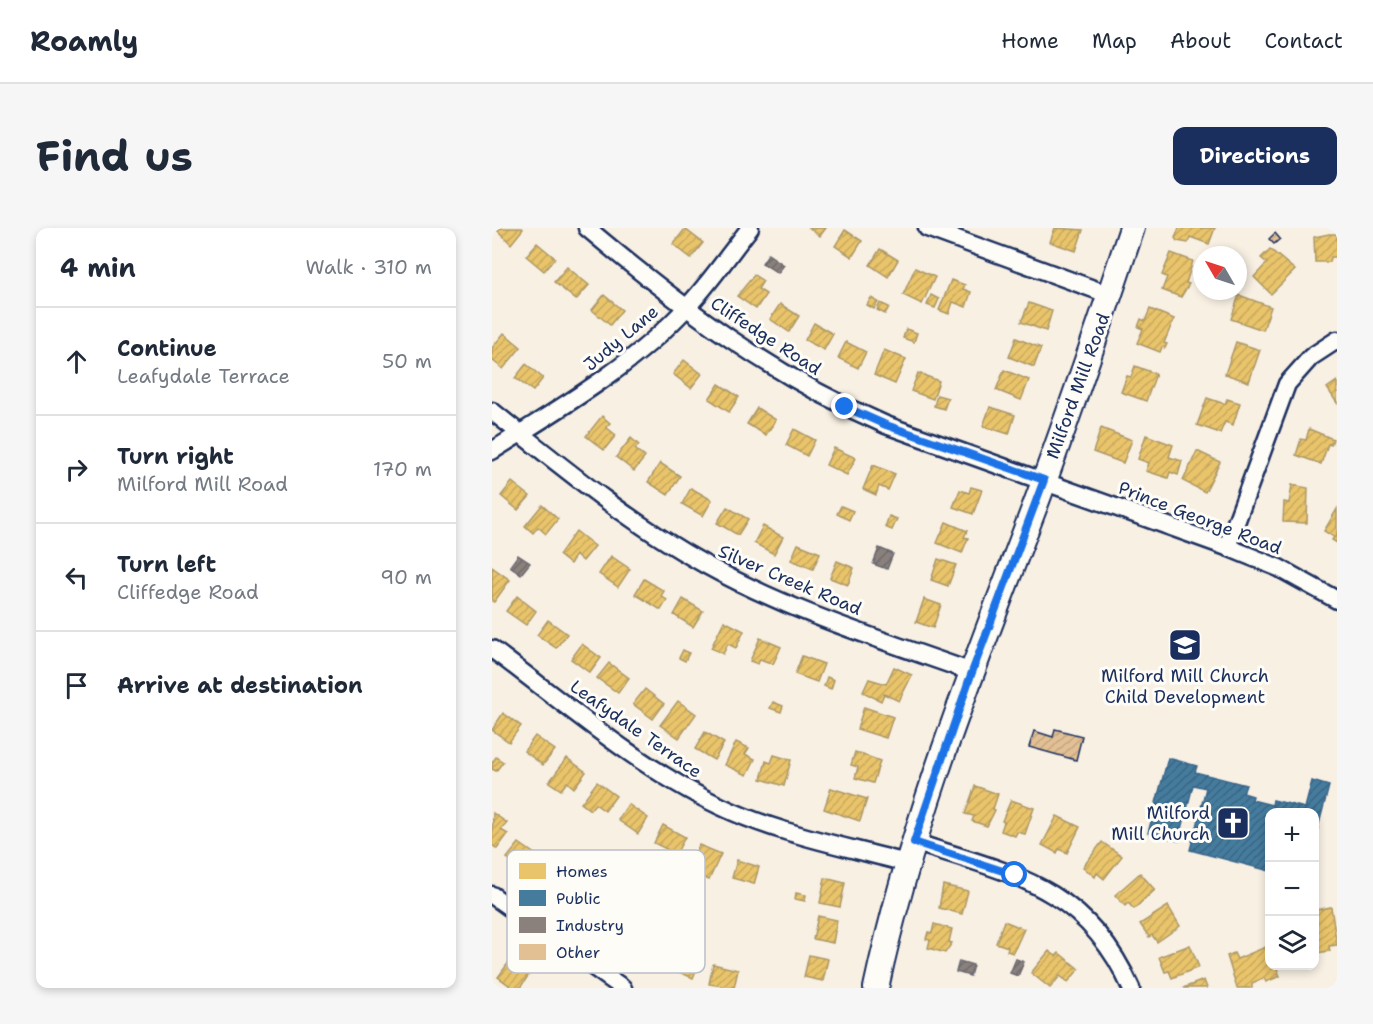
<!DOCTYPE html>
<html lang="en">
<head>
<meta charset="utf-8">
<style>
  :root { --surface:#fff; --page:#f6f6f7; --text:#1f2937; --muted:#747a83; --line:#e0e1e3; --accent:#1b2f5e }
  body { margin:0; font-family:"Shantell Sans",sans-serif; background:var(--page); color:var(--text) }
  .controls { position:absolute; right:18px; bottom:18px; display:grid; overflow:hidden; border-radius:12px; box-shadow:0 3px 9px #0003 }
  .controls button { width:54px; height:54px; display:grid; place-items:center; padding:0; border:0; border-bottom:2px solid var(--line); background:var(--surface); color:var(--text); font:30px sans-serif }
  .compass { position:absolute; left:701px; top:18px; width:54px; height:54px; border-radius:50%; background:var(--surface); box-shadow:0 3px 9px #0003; rotate:309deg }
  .stop { position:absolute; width:18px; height:18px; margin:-14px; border:4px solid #1a73e8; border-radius:50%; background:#fff }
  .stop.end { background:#1a73e8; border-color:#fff; box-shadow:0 2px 6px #0008 }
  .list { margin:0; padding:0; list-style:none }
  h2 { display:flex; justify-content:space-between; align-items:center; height:78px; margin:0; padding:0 24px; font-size:26px }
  h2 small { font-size:20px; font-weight:400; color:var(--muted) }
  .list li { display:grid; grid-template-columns:39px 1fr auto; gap:18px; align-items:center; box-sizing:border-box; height:108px; padding:0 24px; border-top:2px solid var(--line) }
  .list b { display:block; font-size:22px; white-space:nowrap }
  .list p { margin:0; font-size:20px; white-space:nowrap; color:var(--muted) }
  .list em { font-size:20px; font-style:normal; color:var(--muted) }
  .icon { flex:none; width:33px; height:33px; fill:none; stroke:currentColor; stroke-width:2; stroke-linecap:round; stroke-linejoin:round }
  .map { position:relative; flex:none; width:845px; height:760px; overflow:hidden; border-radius:12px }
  header { display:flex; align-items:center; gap:36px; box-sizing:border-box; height:84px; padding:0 30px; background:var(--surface); border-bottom:2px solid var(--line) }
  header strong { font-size:28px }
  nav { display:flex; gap:33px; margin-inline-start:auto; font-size:21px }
  .intro { display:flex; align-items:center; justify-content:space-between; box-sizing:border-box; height:144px; padding:0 36px }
  h1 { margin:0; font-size:42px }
  .button { padding:15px 27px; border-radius:12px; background:var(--accent); color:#fff; font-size:21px; font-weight:700 }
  main { display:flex; gap:36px; padding:0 36px }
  aside { flex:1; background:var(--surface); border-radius:12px; box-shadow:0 3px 9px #0003 }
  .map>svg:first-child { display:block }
  .homes { fill:url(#homes-hatch); stroke:#ab9766; stroke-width:1.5 }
  .public { fill:url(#public-hatch); stroke:#38648a; stroke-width:1.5 }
  .industry { fill:url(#industry-hatch); stroke:#696873; stroke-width:1.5 }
  .building { fill:url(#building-hatch); stroke:#1b2f5e; stroke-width:1.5 }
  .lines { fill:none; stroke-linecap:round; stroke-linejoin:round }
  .street-casing { stroke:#1b2f5e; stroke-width:21 }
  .secondary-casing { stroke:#1b2f5e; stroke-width:28 }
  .street { stroke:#fdfcf7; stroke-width:16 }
  .secondary { stroke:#fdfcf7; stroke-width:24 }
  .route { stroke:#1a73e8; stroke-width:8 }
  .labels { text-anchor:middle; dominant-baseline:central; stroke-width:6; stroke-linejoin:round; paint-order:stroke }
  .street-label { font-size:18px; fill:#1b2f5e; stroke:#fdfcf7 }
  .poi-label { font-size:18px; fill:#1b2f5e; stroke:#fdfcf7 }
  .key { fill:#fdfcf7; stroke:#b9bec9; stroke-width:1.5 }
  .key-label { font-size:16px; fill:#1b2f5e }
</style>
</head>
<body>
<header>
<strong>Roamly</strong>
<nav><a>Home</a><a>Map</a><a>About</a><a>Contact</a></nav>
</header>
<div class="intro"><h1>Find us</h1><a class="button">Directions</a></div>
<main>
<aside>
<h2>4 min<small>Walk · 310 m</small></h2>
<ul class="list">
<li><svg class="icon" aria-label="ahead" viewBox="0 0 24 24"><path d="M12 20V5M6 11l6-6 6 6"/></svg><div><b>Continue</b><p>Leafydale Terrace</p></div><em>50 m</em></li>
<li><svg class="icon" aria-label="right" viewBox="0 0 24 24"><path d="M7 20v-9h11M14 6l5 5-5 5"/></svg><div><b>Turn right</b><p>Milford Mill Road</p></div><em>170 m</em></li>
<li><svg class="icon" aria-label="left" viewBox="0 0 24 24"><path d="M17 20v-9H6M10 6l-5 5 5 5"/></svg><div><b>Turn left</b><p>Cliffedge Road</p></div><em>90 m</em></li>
<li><svg class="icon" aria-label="arrive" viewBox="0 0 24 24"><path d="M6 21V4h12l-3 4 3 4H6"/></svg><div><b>Arrive at destination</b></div></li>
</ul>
</aside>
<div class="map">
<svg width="845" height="760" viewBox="0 0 845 760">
  <defs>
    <pattern id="homes-hatch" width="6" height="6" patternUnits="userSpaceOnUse" patternTransform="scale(1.5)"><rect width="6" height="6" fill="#e9c46a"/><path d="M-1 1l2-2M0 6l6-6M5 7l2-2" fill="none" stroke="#c7a95e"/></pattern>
    <pattern id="public-hatch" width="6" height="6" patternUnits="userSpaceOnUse" patternTransform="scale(1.5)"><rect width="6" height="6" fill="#457b9d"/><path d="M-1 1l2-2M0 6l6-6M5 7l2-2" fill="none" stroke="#396583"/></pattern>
    <pattern id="industry-hatch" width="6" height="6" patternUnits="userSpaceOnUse" patternTransform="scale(1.5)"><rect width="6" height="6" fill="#8a817c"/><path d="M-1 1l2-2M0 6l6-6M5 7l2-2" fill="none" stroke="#706a69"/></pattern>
    <pattern id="building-hatch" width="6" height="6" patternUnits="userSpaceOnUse" patternTransform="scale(1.5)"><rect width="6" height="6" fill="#e3c094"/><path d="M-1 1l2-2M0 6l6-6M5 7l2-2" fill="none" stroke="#c2a582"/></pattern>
  </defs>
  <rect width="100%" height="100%" fill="#f8f0e3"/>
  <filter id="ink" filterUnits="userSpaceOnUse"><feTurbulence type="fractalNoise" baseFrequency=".0167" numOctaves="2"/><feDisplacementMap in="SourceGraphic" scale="12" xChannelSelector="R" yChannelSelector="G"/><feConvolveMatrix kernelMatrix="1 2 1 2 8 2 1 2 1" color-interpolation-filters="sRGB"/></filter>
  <g filter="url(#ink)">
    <g class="homes">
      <path d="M3,0H29L31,1L19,16Z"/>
      <path d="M317,0H334L328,8Z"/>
      <path d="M563,0L591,2L584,23L558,14Z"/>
      <path d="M687,0H723L717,16L698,9L696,15L685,13L683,10Z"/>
      <path d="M193,1L211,15L199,30L181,16Z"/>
      <path d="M353,2L370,13L360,29L343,18Z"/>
      <path d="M837,6H845V29H839L838,34H823L822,9Z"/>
      <path d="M45,15L63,30L52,43L34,28Z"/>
      <path d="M388,21L406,32L396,49L378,37Z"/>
      <path d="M778,21L803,42L779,66L762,49L775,35L769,30Z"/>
      <path d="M679,25L701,33L694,55L697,56L689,69L670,62L675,49L670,47Z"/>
      <path d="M75,39L97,57L84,72L62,54Z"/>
      <path d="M423,40L443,49L430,76L411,67Z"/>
      <path d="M262,47L271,53L266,61L274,66L264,81L245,68Z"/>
      <path d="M459,52L473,57L471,61L479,64L474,79L461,74L457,86L447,82Z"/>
      <path d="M112,67L130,82L118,97L100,82Z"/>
      <path d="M439,67L447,71L443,80L435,77Z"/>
      <path d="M747,67L779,79L771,102L739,91Z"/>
      <path d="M379,70L386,74L382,81L375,77Z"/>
      <path d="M388,75L397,79L393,86L385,82Z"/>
      <path d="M537,75L560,83L554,103L529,94Z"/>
      <path d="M288,76L307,88L297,104L278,91Z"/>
      <path d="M658,81L682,91L672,115L675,116L673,120L670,119L668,124L645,115L651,101L646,99L649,91L653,93Z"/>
      <path d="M322,95L341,106L332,122L313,112Z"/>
      <path d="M414,101L425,105L422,114L411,110Z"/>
      <path d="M12,105L29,119L11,141L0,132V120Z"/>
      <path d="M524,110L549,120L542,139L517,129Z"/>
      <path d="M354,114L374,124L366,140L346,130Z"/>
      <path d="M744,114L768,122L757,154L733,146Z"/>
      <path d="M392,122L414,131L403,156L382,147Z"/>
      <path d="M192,132L210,146L199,160L181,146Z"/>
      <path d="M34,136L51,150L41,163L23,150Z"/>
      <path d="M643,138L664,146L654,173L629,164L635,148L639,149Z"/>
      <path d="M512,142L537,152L529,172L504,162Z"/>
      <path d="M426,145L447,153L441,171L419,163Z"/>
      <path d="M845,153V175L835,160Z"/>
      <path d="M227,156L247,169L237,184L217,171Z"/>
      <path d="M445,167L456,170L452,181L442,178Z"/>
      <path d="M715,170L733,176L735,171L748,175L741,197L733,194L728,205L705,197Z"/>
      <path d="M498,179L523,187L517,206L491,198Z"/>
      <path d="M265,180L284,192L274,207L255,196Z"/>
      <path d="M110,188L118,195L114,199L124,207L112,222L94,208Z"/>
      <path d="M609,200L640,212L631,235L601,224Z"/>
      <path d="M302,201L323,212L315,228L294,217Z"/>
      <path d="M817,201L841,211L839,217L836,216L829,236L804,227L809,211L814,212Z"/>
      <path d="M654,207L681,217L677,229L690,233L686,247L678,244L676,250L654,243L657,235L646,231Z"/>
      <path d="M139,210L147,217L143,221L153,229L142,243L124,229Z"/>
      <path d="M342,220L364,230L355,247L334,237Z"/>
      <path d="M705,223L728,234L713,264L691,253Z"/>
      <path d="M168,235L188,248L176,267L156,254Z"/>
      <path d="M381,237L403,246L396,262L387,258L384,267L371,261Z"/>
      <path d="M20,254L38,268L26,282L9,268Z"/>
      <path d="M800,257L816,260L815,295L791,294L792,274L797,275Z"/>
      <path d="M479,259L490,262L481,286L461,279L468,262L477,265Z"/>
      <path d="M199,260L220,272L211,288L190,276Z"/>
      <path d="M50,277L66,291L54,306L46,299L41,305L33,298Z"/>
      <path d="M349,278L361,283L357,292L345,286Z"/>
      <path d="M235,279L256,291L246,307L225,295Z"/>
      <path d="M845,281V315L840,312L842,309L832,303Z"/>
      <path d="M397,288L405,291L400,302L393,299Z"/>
      <path d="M454,294L475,303L472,309L476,310L470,325L445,315Z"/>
      <path d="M271,298L291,309L282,326L262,315Z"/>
      <path d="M84,303L103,318L91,333L84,327L78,336L67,327Z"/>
      <path d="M306,316L328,325L321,341L299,332Z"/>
      <path d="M119,328L138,341L126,359L107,346Z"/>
      <path d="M446,331L464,337L456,358L439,352Z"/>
      <path d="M345,333L362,340L356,357L338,350Z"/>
      <path d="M0,339L18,352L2,374L0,373Z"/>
      <path d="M152,351L172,363L169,368L175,372L169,382L143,366Z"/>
      <path d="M25,368L44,383L34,397L14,383Z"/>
      <path d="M191,371L211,383L201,399L182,387Z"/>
      <path d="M432,371L449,377L441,400L424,394Z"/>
      <path d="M56,392L75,406L64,420L45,407Z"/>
      <path d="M232,393L252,403L244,420L236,416L231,426L219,420Z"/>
      <path d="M268,410L289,419L281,436L268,431L266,436L258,433Z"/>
      <path d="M90,416L109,430L98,445L79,431Z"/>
      <path d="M191,422L197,425L193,433L187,430Z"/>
      <path d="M310,428L332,436L325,454L303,446Z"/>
      <path d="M117,435L137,450L126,465L105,450Z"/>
      <path d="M402,439L420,447L407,473L392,466L389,473L371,464L377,451L394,456Z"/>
      <path d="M335,449L342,452L339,461L332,458Z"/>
      <path d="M153,461L172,476L161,491L141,476Z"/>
      <path d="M186,473L204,486L187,510L168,497Z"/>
      <path d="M281,474L291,478L289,484L278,480Z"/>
      <path d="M372,479L401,489L394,510L365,501Z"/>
      <path d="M11,485L29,498L17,514L0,502Z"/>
      <path d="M213,504L232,515L222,532L203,521Z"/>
      <path d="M43,508L63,522L51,537L32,523Z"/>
      <path d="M244,514L257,520L253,526L263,531L255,547L233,537Z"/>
      <path d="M363,524L388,533L381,555L363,550L366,539L359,537Z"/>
      <path d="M282,527L299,532L292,558L269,551L274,533L279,535Z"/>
      <path d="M4,529L11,534L4,543L0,541V535Z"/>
      <path d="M75,530L94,544L82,560L75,554L69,562L57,554Z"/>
      <path d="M105,554L124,568L113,583L103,576L98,582L89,575Z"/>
      <path d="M483,558L506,566L501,581L503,582L495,598L480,593L482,588L473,586Z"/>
      <path d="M339,560L375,571L368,593L332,581Z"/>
      <path d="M519,572L542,580L533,606L525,604L523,608L509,603L512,594L510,593Z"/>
      <path d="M136,576L156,590L146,606L126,592Z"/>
      <path d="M1,585L15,595L9,602L16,606L5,621L0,617Z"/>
      <path d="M565,588L588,599L575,625L567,621L565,625L550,617Z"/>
      <path d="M171,597L193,609L184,626L162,615Z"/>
      <path d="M610,614L630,628L612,651L605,645L603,649L591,639Z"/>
      <path d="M27,615L47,629L36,645L15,630Z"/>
      <path d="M207,617L229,626L217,652L196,643Z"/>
      <path d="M245,632L267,639L262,656L240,650Z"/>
      <path d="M648,645L663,662L642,681L636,675L633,678L623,667Z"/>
      <path d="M333,650L353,655L348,679L328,675Z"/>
      <path d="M451,657L476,663L470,686L447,680Z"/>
      <path d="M304,665L314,667L313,673L303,671Z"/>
      <path d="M676,678L688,698L665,714L660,707L657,709L648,696Z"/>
      <path d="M839,679L845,717L837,718L838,723L824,725L823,682Z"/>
      <path d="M326,688L345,692L341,715L321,711Z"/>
      <path d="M512,693L532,701L521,725L515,723L516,719L504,715Z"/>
      <path d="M442,696L460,701L457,714L460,715L453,725L436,720L438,712L434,711L436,704L440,705Z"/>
      <path d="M698,717L707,739L680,750L677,743L673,744L667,729Z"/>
      <path d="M776,718L778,738H784L788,748L774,754L772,750L760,755V760H745L735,728L742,725L745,731Z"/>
      <path d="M557,723L564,728L567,725L587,741L576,754L568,748L558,760L539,745Z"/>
      <path d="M186,727L207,735L201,750L180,741Z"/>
      <path d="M317,727L336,731L331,753L312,749Z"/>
      <path d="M17,734L36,748L28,760H21L6,749Z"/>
      <path d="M221,736L246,742L242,760L217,756Z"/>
      <path d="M712,752L715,760H691Z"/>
    </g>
    <path class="public" d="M676,530L705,538L703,544L754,557L751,565L761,568L760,572L780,577L781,572L813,580L820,553L837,558L823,611L822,584H778V643L698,622L714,560L701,557L687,613L656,605Z"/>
    <g class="industry">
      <path d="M276,26L292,37L286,45L270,35Z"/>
      <path d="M387,320L401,326L395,341L381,336Z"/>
      <path d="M26,327L38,335L29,346L18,338Z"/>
      <path d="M524,731L532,734L526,748L518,745Z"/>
      <path d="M467,733L481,737L478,748L464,744Z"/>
    </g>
    <g class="building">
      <path d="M783,5L788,11L782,16L777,11Z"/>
      <path d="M563,501L590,508L584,532L537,519L542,503L561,509Z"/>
    </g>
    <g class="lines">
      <g class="street-casing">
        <g id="street">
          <path d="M95,0C190,80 280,148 394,197L735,319L787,340L845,372"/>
          <path d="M435,0L618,67"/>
          <path d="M0,183C69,238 136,294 214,337C297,383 390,412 480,444"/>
          <path d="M0,223C68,180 140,139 195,79C218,55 237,26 258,0"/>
          <path d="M735,319L795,156L819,129L845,112"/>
          <path d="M0,421C71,474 148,541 228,578C286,606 353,618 414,635"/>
          <path d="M421,614C518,645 594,658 639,760"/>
          <path d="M0,667L131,760"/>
        </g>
      </g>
      <g class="secondary-casing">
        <path id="secondary" d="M384,760C420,591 485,431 546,270C579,181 610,90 640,0"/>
      </g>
      <use href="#street" class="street"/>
      <use href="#secondary" class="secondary"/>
    </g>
  </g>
  <g class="lines" filter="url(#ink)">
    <path class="route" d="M353,179L394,197L552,252L476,455L422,614L523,647"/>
  </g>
  <defs>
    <g id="school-square" transform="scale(1.725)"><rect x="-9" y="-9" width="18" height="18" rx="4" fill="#1b2f5e" stroke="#fdfcf7"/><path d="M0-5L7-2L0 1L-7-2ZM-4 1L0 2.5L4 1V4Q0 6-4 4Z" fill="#fff"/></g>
    <g id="church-square" transform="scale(1.725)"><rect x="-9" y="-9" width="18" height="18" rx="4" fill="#1b2f5e" stroke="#fdfcf7"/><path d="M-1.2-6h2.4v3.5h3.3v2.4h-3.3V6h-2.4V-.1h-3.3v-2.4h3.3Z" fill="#fff"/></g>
  </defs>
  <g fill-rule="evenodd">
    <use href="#school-square" x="693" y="417"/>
    <use href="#church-square" x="741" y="595"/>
  </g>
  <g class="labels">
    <g class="street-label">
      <text transform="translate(274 108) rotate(33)">Cliffedge Road</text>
      <text transform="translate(129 110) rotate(-40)">Judy Lane</text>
      <text transform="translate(586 158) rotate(-70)">Milford Mill Road</text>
      <text transform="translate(708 290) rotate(21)">Prince George Road</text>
      <text transform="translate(298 352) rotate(23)">Silver Creek Road</text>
      <text transform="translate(144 501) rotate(35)">Leafydale Terrace</text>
    </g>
    <g class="poi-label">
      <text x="693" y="448">Milford Mill Church<tspan x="693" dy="21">Child Development</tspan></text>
      <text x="718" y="585" text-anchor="end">Milford<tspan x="718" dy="21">Mill Church</tspan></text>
    </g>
  </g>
  <rect x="15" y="622" width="198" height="123" rx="9" class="key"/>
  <rect x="27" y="635" width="27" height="16" fill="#e9c46a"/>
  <rect x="27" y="662" width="27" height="16" fill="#457b9d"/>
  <rect x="27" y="689" width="27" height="16" fill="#8a817c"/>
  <rect x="27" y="716" width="27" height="16" fill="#e3c094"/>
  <g class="key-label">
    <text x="64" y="649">Homes</text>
    <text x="64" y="676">Public</text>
    <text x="64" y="703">Industry</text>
    <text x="64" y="730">Other</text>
  </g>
</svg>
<div class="controls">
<button>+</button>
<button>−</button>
<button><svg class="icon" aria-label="layers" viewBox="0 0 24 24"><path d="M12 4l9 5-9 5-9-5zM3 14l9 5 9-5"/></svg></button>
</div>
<svg class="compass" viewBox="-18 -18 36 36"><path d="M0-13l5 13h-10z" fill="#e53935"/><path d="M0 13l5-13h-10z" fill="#747a83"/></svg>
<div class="stop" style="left:523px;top:647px"></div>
<div class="stop end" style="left:353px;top:179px"></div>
</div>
</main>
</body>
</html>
